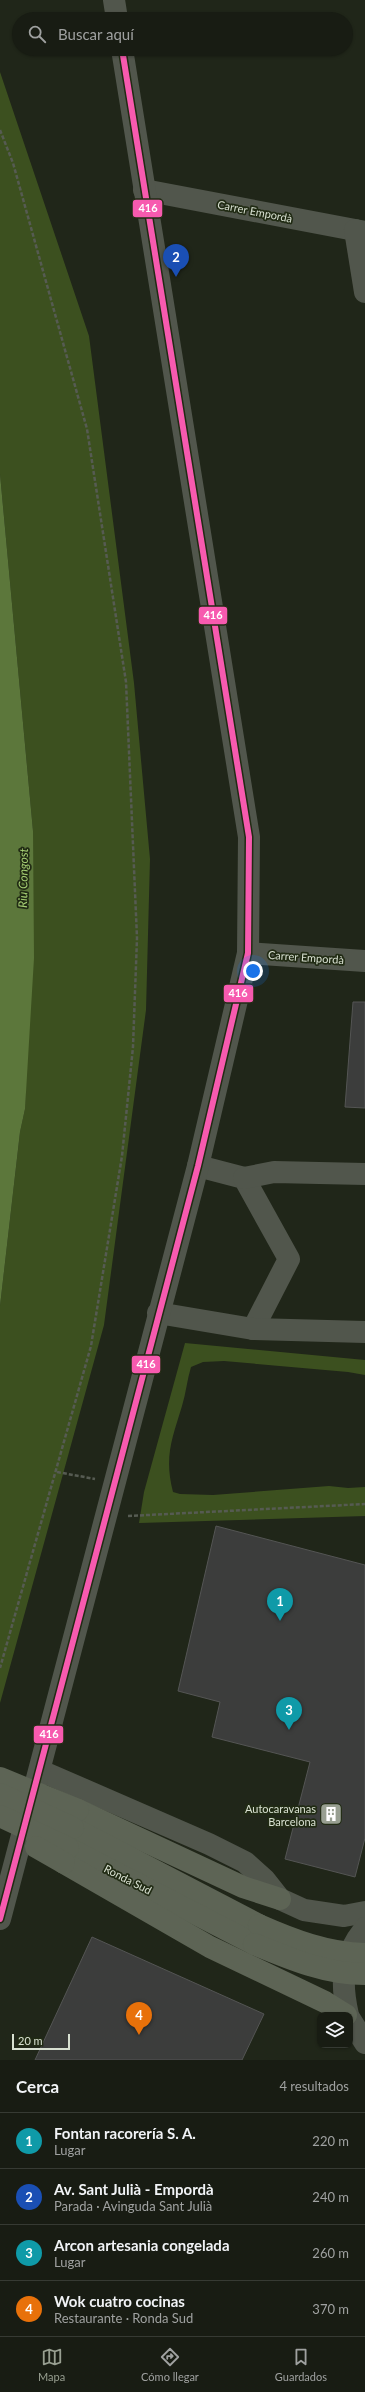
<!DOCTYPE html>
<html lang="es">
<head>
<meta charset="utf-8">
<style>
  :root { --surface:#181c13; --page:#21251c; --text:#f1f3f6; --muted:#9fa1a0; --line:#363a33; --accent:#989f91 }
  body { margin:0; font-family:Lato,sans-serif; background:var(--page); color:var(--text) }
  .controls { position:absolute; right:12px; bottom:12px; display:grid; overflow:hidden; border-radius:8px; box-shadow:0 1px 3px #0004 }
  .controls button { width:36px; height:36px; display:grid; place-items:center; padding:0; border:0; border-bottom:1px solid var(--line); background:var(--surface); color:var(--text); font:20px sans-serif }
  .scale { position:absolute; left:12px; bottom:10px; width:58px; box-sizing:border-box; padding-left:4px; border:2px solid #d8e0d1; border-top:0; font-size:11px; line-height:14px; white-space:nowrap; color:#d8e0d1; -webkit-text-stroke:3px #212b14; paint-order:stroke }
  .you { position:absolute; left:253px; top:971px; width:14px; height:14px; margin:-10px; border:3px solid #fff; border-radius:50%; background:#1a73e8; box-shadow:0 0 0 6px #1a73e833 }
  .badge { display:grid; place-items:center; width:26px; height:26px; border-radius:50%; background:var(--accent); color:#fff; font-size:13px; font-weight:700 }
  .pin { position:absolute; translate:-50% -33px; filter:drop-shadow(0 1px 2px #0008) }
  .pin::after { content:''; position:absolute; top:21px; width:14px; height:12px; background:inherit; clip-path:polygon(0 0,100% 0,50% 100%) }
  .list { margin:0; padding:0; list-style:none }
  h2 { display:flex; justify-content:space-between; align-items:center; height:52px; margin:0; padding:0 16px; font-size:17px }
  h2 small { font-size:13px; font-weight:400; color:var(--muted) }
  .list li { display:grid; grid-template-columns:26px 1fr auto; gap:12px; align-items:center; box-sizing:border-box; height:56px; padding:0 16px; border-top:1px solid var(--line) }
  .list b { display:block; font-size:15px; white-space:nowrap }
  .list p { margin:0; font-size:13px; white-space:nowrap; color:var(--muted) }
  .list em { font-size:13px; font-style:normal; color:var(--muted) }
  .icon { flex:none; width:22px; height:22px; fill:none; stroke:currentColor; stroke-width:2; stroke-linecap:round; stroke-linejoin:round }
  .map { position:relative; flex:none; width:365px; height:2060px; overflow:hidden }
  .search { position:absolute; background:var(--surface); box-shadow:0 1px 3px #0004; left:12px; right:12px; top:12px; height:44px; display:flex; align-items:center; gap:10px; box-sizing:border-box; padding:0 14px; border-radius:22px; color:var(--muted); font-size:15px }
  .sheet { height:276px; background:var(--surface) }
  nav { display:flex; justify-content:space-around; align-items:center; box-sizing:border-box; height:56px; border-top:1px solid var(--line); background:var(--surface); font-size:11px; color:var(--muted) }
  nav a { display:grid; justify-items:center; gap:2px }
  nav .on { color:var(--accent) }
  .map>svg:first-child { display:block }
  .green { fill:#3c501f }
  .water { fill:#5c773b }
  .building { fill:#3c3d3c; stroke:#545554 }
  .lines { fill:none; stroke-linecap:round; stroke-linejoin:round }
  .path { stroke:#565b52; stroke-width:2.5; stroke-dasharray:4 2; stroke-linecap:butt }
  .minor { stroke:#51564c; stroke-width:22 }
  .highway { stroke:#5d6455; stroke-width:22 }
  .highway-bridge { stroke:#5d6455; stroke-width:22 }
  .bus-1-casing { stroke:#212b14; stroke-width:9 }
  .bus-1 { stroke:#f75aaf; stroke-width:6 }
  .labels { text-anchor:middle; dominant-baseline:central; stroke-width:3.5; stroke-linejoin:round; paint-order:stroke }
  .street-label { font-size:11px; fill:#d8e0d1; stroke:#212b14 }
  .poi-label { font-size:11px; fill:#d8e0d1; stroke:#212b14; text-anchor:end }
  .water-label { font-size:12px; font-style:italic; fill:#a6cf74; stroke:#212b14 }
  .line-badge { stroke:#212b14; stroke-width:1.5 }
  .badge-label { font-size:11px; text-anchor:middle; font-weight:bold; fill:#fff }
</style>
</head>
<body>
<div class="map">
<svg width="365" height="2060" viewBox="0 0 365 2060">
  <rect width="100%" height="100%" fill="#202619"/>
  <g class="green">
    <path d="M0,72L89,336L134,683L150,859L146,1010L104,1325L0,1703V1306L20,1132L25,1109L33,831L0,474Z"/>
    <path d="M185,1343L365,1360V1375L348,1372L224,1361L203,1362L191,1367C187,1380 186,1393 182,1406C172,1439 164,1457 173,1492L180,1494L213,1495L329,1486L348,1488L365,1487V1516L139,1523L144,1492Z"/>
  </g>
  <path class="water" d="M0,474L33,831L34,958L25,1109L20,1132L0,1306Z"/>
  <g class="building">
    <path d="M353,1002H365V1108L345,1107Z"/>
    <path d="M216,1526L365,1565V1838L355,1877L285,1859L310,1762L212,1737L220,1702L178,1691Z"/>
    <path d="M92,1937L264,2014L242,2060H35Z"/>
  </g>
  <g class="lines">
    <g class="path">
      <path d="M0,130L13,163L87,429L126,682L137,938L133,1047L122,1156L91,1346L0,1668"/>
      <path d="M57,1472L95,1479"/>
      <path d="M128,1516L365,1504"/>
    </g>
    <g class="minor">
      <path d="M114,0L117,19"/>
      <path d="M144,190L365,232"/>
      <path d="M355,230L365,292"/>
      <path d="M248,953L365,961"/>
      <path d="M198,1166L244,1178L289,1259L253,1329"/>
      <path d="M244,1178L274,1172L365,1174"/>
      <path d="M158,1313L253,1329L365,1332"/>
      <path d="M41,1771L209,1844L245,1862L265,1880L280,1899L304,1910L344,1916L365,1912"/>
      <path d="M0,1919L198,1166L248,953L249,837L122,49"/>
      <path d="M348,2015C340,1980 342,1957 365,1928"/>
      <path d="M350,2019L365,2043"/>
    </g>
    <g class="highway">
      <path d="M78,1810L243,1887L280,1899"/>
      <path d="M73,1828L259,1925"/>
      <path d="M68,1848L254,1944"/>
      <path d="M64,1863L210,1947L325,2002L346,2015"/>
    </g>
    <g class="highway-bridge">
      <path d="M0,1778L78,1810"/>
      <path d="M0,1794L73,1828"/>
      <path d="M0,1816L68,1848"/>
      <path d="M36,1847L64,1863"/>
      <path d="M259,1925C293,1940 327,1953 365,1954"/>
      <path d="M254,1944C290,1959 326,1974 365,1974"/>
    </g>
    <g class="bus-1-casing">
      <path id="bus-1" d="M0,1919L198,1166L248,953L249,837L122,49"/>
    </g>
    <use href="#bus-1" class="bus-1"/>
  </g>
  <defs>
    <g id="building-square" transform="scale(1.15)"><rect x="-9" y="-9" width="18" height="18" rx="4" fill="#989f91" stroke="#212b14"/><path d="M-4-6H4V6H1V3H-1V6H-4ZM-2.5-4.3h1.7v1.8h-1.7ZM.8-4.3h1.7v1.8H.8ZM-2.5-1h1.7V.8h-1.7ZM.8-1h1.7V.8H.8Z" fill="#fff"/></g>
  </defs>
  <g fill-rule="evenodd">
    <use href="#building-square" x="331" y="1814"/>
  </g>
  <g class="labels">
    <g class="street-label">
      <text transform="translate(255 211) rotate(11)">Carrer Empordà</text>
      <text transform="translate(306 957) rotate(4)">Carrer Empordà</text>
      <text transform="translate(128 1879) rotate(27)">Ronda Sud</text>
    </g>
    <g class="poi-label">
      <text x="316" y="1808">Autocaravanas<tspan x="316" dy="13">Barcelona</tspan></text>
    </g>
    <g class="water-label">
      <text transform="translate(23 878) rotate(-89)">Riu Congost</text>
    </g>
  </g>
  <g class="line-badge">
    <rect x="132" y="199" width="31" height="19" rx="4" fill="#f75aaf"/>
    <rect x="198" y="606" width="30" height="19" rx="4" fill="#f75aaf"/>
    <rect x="223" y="984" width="31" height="19" rx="4" fill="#f75aaf"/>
    <rect x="131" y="1355" width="30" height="19" rx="4" fill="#f75aaf"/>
    <rect x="33" y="1725" width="31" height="19" rx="4" fill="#f75aaf"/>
  </g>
  <g class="badge-label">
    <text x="148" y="212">416</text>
    <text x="213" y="619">416</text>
    <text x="238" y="997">416</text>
    <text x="146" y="1368">416</text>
    <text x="49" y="1738">416</text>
  </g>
</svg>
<div class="controls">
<button><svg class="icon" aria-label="layers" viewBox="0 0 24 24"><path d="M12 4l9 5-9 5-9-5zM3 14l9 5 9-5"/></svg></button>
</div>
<div class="scale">20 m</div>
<div class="you"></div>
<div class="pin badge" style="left:280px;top:1621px;background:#0f9aa8">1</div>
<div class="pin badge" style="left:176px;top:277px;background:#1a4fb4">2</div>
<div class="pin badge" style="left:289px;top:1730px;background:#0f9aa8">3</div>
<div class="pin badge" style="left:139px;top:2035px;background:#e8710a">4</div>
<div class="search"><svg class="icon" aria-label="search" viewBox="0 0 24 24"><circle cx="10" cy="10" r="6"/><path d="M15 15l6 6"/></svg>Buscar aquí</div>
</div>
<section class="sheet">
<h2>Cerca<small>4 resultados</small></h2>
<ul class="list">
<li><span class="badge" style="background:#0f9aa8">1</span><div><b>Fontan racorería S. A.</b><p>Lugar</p></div><em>220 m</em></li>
<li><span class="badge" style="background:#1a4fb4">2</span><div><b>Av. Sant Julià - Empordà</b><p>Parada · Avinguda Sant Julià</p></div><em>240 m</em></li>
<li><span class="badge" style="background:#0f9aa8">3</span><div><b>Arcon artesania congelada</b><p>Lugar</p></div><em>260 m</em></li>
<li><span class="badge" style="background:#e8710a">4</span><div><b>Wok cuatro cocinas</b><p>Restaurante · Ronda Sud</p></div><em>370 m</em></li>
</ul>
</section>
<nav>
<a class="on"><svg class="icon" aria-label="map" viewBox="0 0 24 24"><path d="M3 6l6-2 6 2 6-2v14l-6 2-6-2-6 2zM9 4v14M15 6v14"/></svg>Mapa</a>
<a><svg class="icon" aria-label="directions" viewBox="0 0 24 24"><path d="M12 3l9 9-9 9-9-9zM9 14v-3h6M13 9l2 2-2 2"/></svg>Cómo llegar</a>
<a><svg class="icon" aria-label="saved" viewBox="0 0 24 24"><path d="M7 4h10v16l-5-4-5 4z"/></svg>Guardados</a>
</nav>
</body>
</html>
